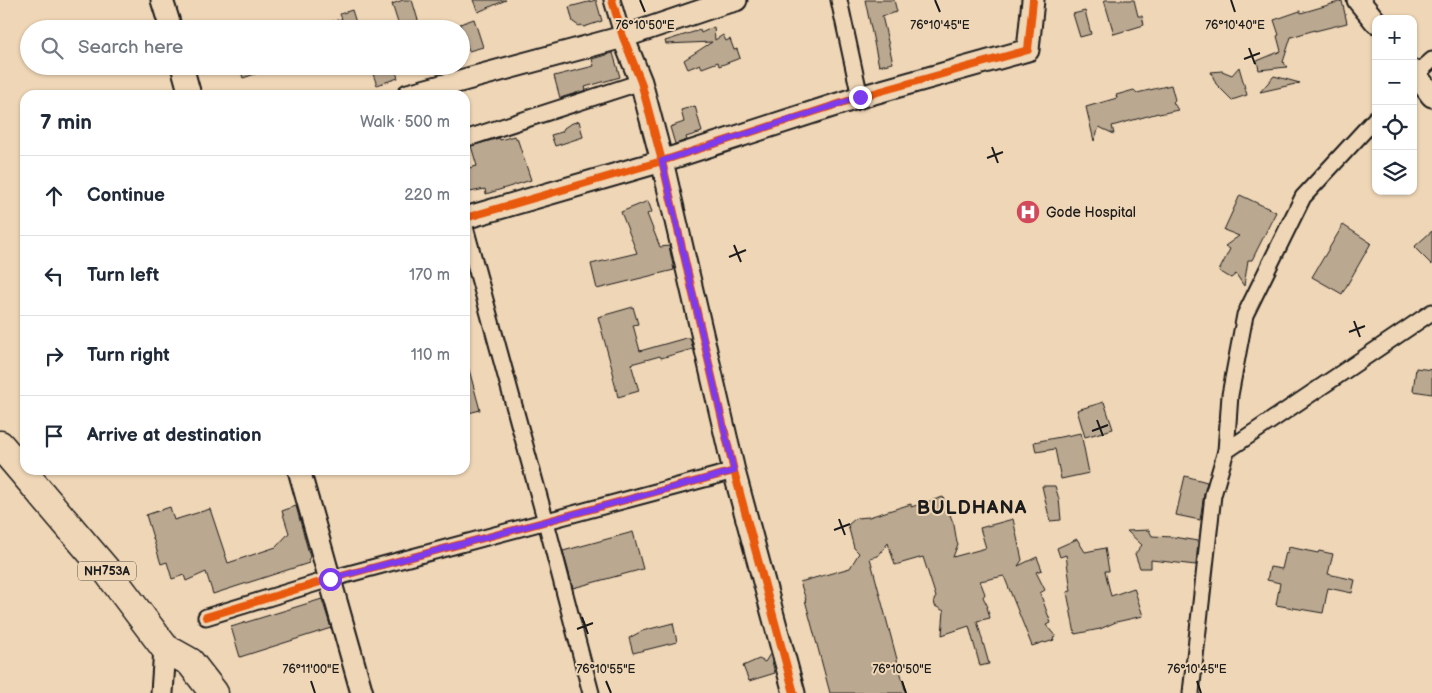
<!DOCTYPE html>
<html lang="en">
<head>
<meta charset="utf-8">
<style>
  :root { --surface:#fff; --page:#f6f6f7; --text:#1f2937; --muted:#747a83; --line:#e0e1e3 }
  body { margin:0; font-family:"Balsamiq Sans",sans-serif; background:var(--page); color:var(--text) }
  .controls { position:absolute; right:15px; top:15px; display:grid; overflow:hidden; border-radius:10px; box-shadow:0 1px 4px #0004 }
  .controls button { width:45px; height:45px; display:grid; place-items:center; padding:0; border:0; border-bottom:1px solid var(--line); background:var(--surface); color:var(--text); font:25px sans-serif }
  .stop { position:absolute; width:15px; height:15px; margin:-11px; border:4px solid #7c3aed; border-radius:50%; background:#fff }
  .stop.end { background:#7c3aed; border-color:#fff; box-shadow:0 1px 5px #0008 }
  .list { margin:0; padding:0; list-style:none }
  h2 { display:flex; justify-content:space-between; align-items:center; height:65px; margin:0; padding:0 20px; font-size:21px }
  h2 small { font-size:16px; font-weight:400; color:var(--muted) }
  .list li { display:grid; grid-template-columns:32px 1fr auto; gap:15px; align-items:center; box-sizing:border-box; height:80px; padding:0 20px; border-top:1px solid var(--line) }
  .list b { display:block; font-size:19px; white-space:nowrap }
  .list em { font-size:16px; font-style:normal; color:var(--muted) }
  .icon { flex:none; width:28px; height:28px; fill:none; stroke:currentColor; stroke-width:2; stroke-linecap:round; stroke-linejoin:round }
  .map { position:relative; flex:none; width:1432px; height:693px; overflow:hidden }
  .search { position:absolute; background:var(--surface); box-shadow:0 1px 4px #0004; left:20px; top:20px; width:450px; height:55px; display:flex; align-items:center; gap:12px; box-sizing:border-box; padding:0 18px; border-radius:28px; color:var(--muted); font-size:19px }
  .panel { position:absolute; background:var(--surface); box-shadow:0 1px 4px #0004; left:20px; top:90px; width:450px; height:385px; border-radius:15px }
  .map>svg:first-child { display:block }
  .building { fill:#bba890; stroke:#1c1c1c }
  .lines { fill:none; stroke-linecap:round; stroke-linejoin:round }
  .street-casing { stroke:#1c1c1c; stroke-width:19 }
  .secondary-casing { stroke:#1c1c1c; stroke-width:25 }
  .highway-casing { stroke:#1c1c1c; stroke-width:31 }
  .street { stroke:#efd6b6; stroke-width:15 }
  .secondary { stroke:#efd6b6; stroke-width:21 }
  .highway { stroke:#efd6b6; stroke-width:28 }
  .cycleway-casing { stroke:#efd6b6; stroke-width:11 }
  .cycleway { stroke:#e8590c; stroke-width:8 }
  .route { stroke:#7c3aed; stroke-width:6 }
  .ticks { fill:none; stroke:#1c1c1c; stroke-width:2 }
  .labels { text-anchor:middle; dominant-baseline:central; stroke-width:4; stroke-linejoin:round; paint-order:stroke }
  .shield { fill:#efd6b6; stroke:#5b544a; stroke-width:1 }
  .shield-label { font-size:12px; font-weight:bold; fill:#1c1c1c }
  .poi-label { font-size:14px; fill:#1c1c1c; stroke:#efd6b6; text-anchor:start }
  .district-label { font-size:19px; font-weight:bold; letter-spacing:1px; fill:#1c1c1c; stroke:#efd6b6 }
  .ticks-label { font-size:12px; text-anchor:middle; fill:#1c1c1c; stroke:#efd6b6; stroke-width:4; stroke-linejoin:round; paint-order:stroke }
</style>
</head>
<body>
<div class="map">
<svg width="1432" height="693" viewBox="0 0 1432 693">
  <rect width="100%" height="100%" fill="#efd6b6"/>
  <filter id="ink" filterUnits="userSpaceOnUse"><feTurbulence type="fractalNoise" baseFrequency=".02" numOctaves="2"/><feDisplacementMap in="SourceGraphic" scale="10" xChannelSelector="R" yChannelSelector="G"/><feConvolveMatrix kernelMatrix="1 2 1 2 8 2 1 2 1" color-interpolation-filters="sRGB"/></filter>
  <g filter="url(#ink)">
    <g class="building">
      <path d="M403,0H412L420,27L415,29H400L392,4Z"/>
      <path d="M473,0H506L478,12Z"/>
      <path d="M596,0L602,21L584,27L581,25L579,26L573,22L569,7Z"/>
      <path d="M865,0H894L897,12L882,16L893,63L879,66Z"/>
      <path d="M1104,0H1134L1138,16H1142L1144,25L1114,34Z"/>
      <path d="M1342,1L1347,23L1315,31V30L1291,37L1283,62L1287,67L1259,70L1257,61L1281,51L1277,36L1279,35L1274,20L1300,11L1301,13Z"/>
      <path d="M352,10L358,29H317L316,25L342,19L340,14Z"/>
      <path d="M1085,11L1091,34L1080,37L1073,14Z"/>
      <path d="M474,19L483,47L469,51L460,24Z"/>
      <path d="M714,27L715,40L723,35L726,41L730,39L734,50L737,49L740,58L719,66L718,62L702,68L700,64L688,69L684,60L712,42L666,44L665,41L700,30L701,33Z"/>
      <path d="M613,53L620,77L585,87L586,90L560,98L554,76L594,66L592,59Z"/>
      <path d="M239,66H272L273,68L243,78Z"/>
      <path d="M370,66H394L398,78L377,85Z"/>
      <path d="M1239,67L1247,95L1232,100L1216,84L1211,72L1222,71L1232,75Z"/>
      <path d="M1274,76L1300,83L1260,92Z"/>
      <path d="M1171,85L1175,100L1173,102L1178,110L1159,114L1158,113L1112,126L1114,134L1099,127L1094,141L1086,107L1117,98L1116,95L1134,90L1137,93Z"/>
      <path d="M695,106L702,132L686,137L687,140L675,144L670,127L684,122L681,110Z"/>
      <path d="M579,121L583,137L555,146L551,135L562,132L564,128L570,124Z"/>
      <path d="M514,136L515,138H517L531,180L486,194L485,189L465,193V169L477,166L471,146L499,138L500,140Z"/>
      <path d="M1240,195L1276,212L1252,260H1248L1244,286L1236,274L1231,278L1219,271L1230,249L1225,246L1239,236L1224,230Z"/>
      <path d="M648,201L652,212L647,214L660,247L669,246L674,270L597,289L591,264L637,253L621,212Z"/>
      <path d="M1343,225L1371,243L1342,294L1312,277Z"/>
      <path d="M1432,231V265L1414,247Z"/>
      <path d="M633,307L638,324L633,325L640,351L686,338H690L693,349L661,358L660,356L631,364L639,391L618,397L613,377L614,376L598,317Z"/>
      <path d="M465,366H468L480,410L465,414Z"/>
      <path d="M1416,368L1432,370V394L1413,391Z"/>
      <path d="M1104,402L1113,429L1085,437L1077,410Z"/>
      <path d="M1081,433L1089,473L1061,479L1055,449L1036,452L1034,442Z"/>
      <path d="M1185,476L1207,482L1204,494L1200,520L1176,515Z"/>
      <path d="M1042,486H1055L1059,499L1061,520L1050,521Z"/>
      <path d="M943,497L954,525L957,543L958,544L953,557L986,548L980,528L1013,519L1022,560L1018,566L1037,557L1042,570L1036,572L1045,590L1040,593L1051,623L1046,625L1056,637L1053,638L1054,640L1045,643L1044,642L1032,646L1004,576L980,581L985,594L983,597L988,607H987L990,618L977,621L989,664L980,666L969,626L942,635L944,611L935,606L934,600L936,597L923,557L895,565L888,543L878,556L870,558L906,693H830L805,600H806L800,582L850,568L859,553L854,548L848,525L856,518L869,517L911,504V507Z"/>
      <path d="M296,506L310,557L308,560L309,563L213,594L206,572L186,581L184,575L172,579L167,562L161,564L146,515L170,507L174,520L210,509L228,563L276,547L289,533L282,511Z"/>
      <path d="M1149,530L1152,536L1173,537L1198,541L1196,565L1151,560V568H1140L1135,554L1142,545L1127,531Z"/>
      <path d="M633,532L643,569L573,588L563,551Z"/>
      <path d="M1077,539L1085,552L1105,548L1109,571H1105L1111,596L1134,588L1143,616L1116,622L1100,629L1075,634L1067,592L1071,591L1066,555L1060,557L1057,548Z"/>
      <path d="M1289,547L1318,553L1319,551L1333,554L1328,574L1355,580L1352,593L1328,588L1323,613L1276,605L1280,583L1267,580L1270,567L1282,569L1286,552L1288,553Z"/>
      <path d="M322,599L331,628L240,657L231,627Z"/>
      <path d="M673,623L677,642L633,653L629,638L642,631Z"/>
      <path d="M770,654L775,673L749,681L743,666L759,659L765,662Z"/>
    </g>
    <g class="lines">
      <g class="street-casing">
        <g id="street">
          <path d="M612,0L623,37"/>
          <path d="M839,0L860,97"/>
          <path d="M1413,77L1432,60"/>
          <path d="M471,137L641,82"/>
          <path d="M465,227L546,522L591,693"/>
          <path d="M1226,451L1230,395L1245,315L1303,197L1376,118"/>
          <path d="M206,617L330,579L734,471"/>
          <path d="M1191,693L1213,495L1226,451L1432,312"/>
        </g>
      </g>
      <g class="secondary-casing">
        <g id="secondary">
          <path d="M162,0L171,29"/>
          <path d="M1358,0L1376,22"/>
          <path d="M623,37L641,82L662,161L734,471L794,693"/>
          <path d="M182,66L190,95"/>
          <path d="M1413,71L1432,96"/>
          <path d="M408,95L623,37L721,4L736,0"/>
          <path d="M465,218L662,161L860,97L1028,50L1033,0"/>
          <path d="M299,470L362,693"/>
          <path d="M162,693L165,648"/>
        </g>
      </g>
      <g class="highway-casing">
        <path id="highway" d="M0,445L107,571L165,648L190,662L214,693"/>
      </g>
      <use href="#street" class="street"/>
      <use href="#secondary" class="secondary"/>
      <use href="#highway" class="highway"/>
      <g class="cycleway-casing">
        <g id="cycleway">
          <path d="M612,0L623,37L641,82L662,161L734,471L794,693"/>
          <path d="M465,218L662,161L860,97L1028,50L1033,0"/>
          <path d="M206,617L330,579L734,471"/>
        </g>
      </g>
      <use href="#cycleway" class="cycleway"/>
    </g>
  </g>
  <g class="lines" filter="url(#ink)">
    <path class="route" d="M330,579L734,471L662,161L860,97"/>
  </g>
  <path class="ticks" d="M640,0L645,12M935,0L940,12M1231,0L1235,12M1249,48L1255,64M1244,59L1260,53M992,147L998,163M987,158L1003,152M734,245L741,262M729,257L746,250M1354,321L1360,337M1349,332L1365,326M1097,420L1103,436M1092,431L1108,425M839,519L845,535M834,530L850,524M582,617L588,634M577,629L593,623M311,681L315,693M606,681L611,693M902,681L906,693M1197,681L1201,693"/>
  <defs>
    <g id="hospital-disc" transform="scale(1.25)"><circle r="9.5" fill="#d1495b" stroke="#efd6b6"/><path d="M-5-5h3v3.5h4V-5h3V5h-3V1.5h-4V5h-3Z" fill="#fff"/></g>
  </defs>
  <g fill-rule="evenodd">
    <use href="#hospital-disc" x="1028" y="212"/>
  </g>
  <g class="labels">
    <rect class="shield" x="78" y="561.5" width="58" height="19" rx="4"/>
    <g class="shield-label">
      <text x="107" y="571">NH753A</text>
    </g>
    <g class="poi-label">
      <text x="1046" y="212">Gode Hospital</text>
    </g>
    <g class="district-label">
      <text x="972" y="508">BULDHANA</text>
    </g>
  </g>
  <g class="ticks-label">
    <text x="645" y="29">76°10'50"E</text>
    <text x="940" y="29">76°10'45"E</text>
    <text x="1235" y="29">76°10'40"E</text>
    <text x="311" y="673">76°11'00"E</text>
    <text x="606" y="673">76°10'55"E</text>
    <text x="902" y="673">76°10'50"E</text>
    <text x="1197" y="673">76°10'45"E</text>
  </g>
</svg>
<div class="controls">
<button>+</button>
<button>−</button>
<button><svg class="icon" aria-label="locate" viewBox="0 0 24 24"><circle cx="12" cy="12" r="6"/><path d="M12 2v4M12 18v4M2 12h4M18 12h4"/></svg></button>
<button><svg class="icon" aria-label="layers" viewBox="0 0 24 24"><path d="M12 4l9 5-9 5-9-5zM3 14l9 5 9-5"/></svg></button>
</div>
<div class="stop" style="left:330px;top:579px"></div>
<div class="stop end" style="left:860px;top:97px"></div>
<div class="search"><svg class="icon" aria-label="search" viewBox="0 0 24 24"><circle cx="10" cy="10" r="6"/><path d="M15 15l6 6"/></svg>Search here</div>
<section class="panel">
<h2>7 min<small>Walk · 500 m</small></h2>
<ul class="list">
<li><svg class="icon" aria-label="ahead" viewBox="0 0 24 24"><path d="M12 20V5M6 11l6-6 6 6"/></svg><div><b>Continue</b></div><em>220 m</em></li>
<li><svg class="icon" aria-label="left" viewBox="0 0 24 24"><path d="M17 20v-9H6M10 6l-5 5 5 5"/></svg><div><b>Turn left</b></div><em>170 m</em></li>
<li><svg class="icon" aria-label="right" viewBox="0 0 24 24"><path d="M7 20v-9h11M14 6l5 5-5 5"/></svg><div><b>Turn right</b></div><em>110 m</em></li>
<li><svg class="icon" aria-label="arrive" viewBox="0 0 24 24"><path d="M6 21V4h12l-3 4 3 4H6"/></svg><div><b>Arrive at destination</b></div></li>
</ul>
</section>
</div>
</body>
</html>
